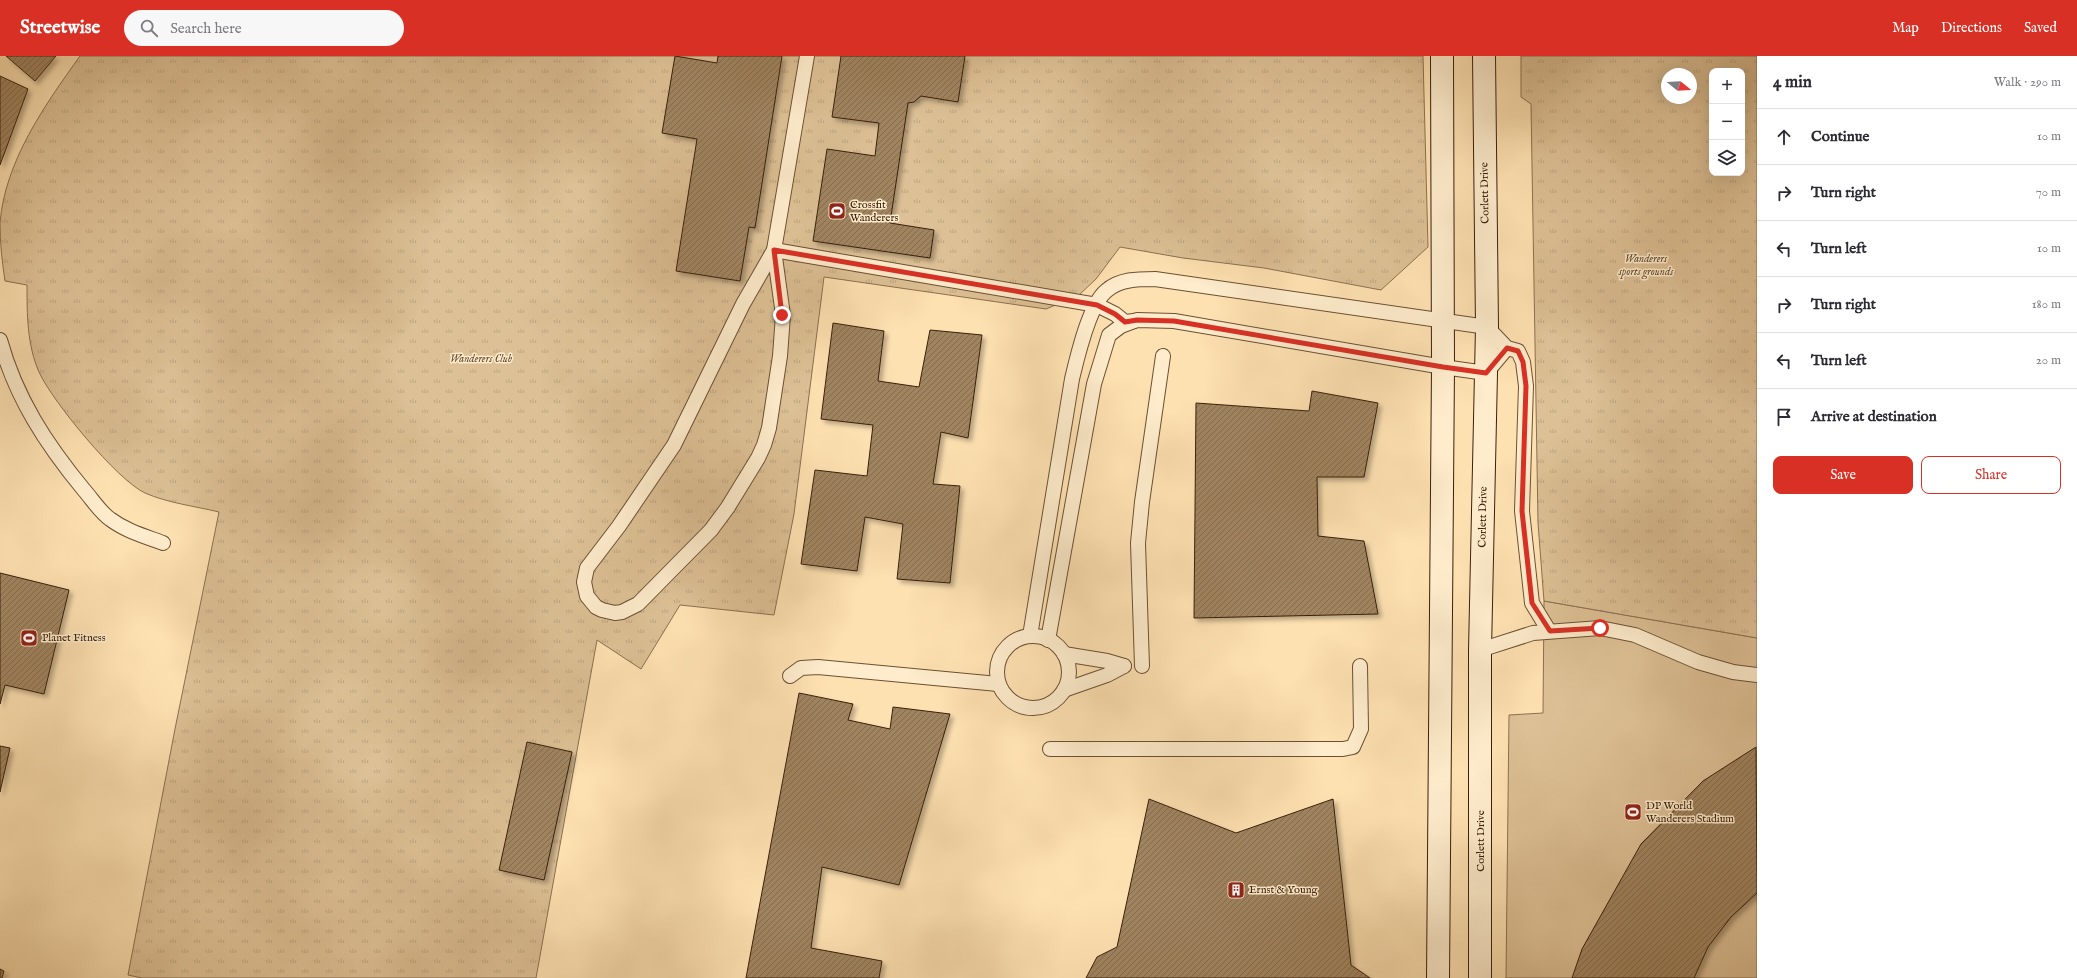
<!DOCTYPE html>
<html lang="en">
<head>
<meta charset="utf-8">
<style>
  :root { --surface:#fff; --page:#f7f7f7; --text:#2b2b33; --muted:#7c7c81; --line:#e1e1e2; --accent:#d93025 }
  body { margin:0; font-family:"IM FELL English",serif; background:var(--page); color:var(--text) }
  .controls { position:absolute; right:12px; top:12px; display:grid; overflow:hidden; border-radius:8px; box-shadow:0 4px 16px #0002 }
  .controls button { width:36px; height:36px; display:grid; place-items:center; padding:0; border:0; border-bottom:1px solid var(--line); background:var(--surface); color:var(--text); font:20px sans-serif }
  .compass { position:absolute; left:1661px; top:12px; width:36px; height:36px; border-radius:50%; background:var(--surface); box-shadow:0 4px 16px #0002; rotate:108deg }
  .stop { position:absolute; width:12px; height:12px; margin:-9px; border:3px solid #d93025; border-radius:50%; background:#fff }
  .stop.end { background:#d93025; border-color:#fff; box-shadow:0 1px 4px #0008 }
  .list { margin:0; padding:0; list-style:none }
  h2 { display:flex; justify-content:space-between; align-items:center; height:52px; margin:0; padding:0 16px; font-size:17px }
  h2 small { font-size:13px; font-weight:400; color:var(--muted) }
  .list li { display:grid; grid-template-columns:26px 1fr auto; gap:12px; align-items:center; box-sizing:border-box; height:56px; padding:0 16px; border-top:1px solid var(--line) }
  .list b { display:block; font-size:15px; white-space:nowrap }
  .list em { font-size:13px; font-style:normal; color:var(--muted) }
  .actions { display:flex; gap:8px; padding:12px 16px }
  .actions a { flex:1; padding:9px 0; border:1px solid var(--accent); border-radius:8px; text-align:center; font-size:14px; color:var(--accent) }
  .actions .main { background:var(--accent); color:#fff }
  .icon { flex:none; width:22px; height:22px; fill:none; stroke:currentColor; stroke-width:2; stroke-linecap:round; stroke-linejoin:round }
  .map { position:relative; flex:none; width:1757px; height:922px; overflow:hidden }
  header { display:flex; align-items:center; gap:24px; box-sizing:border-box; height:56px; padding:0 20px; background:var(--accent); color:#fff }
  header strong { font-size:19px }
  nav { display:flex; gap:22px; margin-inline-start:auto; font-size:14px }
  .search { width:280px; height:36px; background:var(--page); display:flex; align-items:center; gap:10px; box-sizing:border-box; padding:0 14px; border-radius:22px; color:var(--muted); font-size:15px }
  main { display:flex }
  aside { flex:1; background:var(--surface) }
  .map>svg:first-child { display:block }
  .green { fill:#ddc095; stroke:#8c7050 }
  .park { fill:url(#park-tufts); stroke:#8c7050; fill-rule:evenodd }
  .building { fill:url(#building-hatch); stroke:#3a200b; filter:url(#shadow) }
  .lines { fill:none; stroke-linecap:round; stroke-linejoin:round }
  .service-casing { stroke:#6b5034; stroke-width:16 }
  .secondary-casing { stroke:#3a200b; stroke-width:24 }
  .service { stroke:#feeccc; stroke-width:14 }
  .secondary { stroke:#feeccc; stroke-width:22 }
  .route { stroke:#d93025; stroke-width:5 }
  .labels { text-anchor:middle; dominant-baseline:central; stroke-width:3; stroke-linejoin:round; paint-order:stroke }
  .street-label { font-size:11px; fill:#3a200b; stroke:#feeccc }
  .poi-label { font-size:11px; fill:#3a200b; stroke:#feeccc; text-anchor:start }
  .park-label { font-size:11px; font-style:italic; fill:#63482e; stroke:#feeccc }
</style>
</head>
<body>
<header>
<strong>Streetwise</strong>
<div class="search"><svg class="icon" aria-label="search" viewBox="0 0 24 24"><circle cx="10" cy="10" r="6"/><path d="M15 15l6 6"/></svg>Search here</div>
<nav><a>Map</a><a>Directions</a><a>Saved</a></nav>
</header>
<main>
<div class="map">
<svg width="1757" height="922" viewBox="0 0 1757 922">
  <defs>
    <pattern id="park-tufts" width="24" height="20" patternUnits="userSpaceOnUse"><rect width="24" height="20" fill="#ddc095"/><path d="M3 7l-1-3M5 7V3M7 7l1-3M15 17l-1-3M17 17v-4M19 17l1-3" fill="none" stroke="#bea57f"/></pattern>
    <pattern id="building-hatch" width="6" height="6" patternUnits="userSpaceOnUse"><rect width="6" height="6" fill="#a08461"/><path d="M-1 1l2-2M0 6l6-6M5 7l2-2" fill="none" stroke="#836c4e"/></pattern>
    <filter id="shadow"><feDropShadow dx="3.5" dy="3.5" stdDeviation="2" flood-color="#0004"/></filter>
  </defs>
  <rect width="100%" height="100%" fill="#fee1b1"/>
  <filter id="stains"><feTurbulence type="fractalNoise" baseFrequency=".005" numOctaves="4"/><feColorMatrix values="0 0 0 0 .2 0 0 0 0 .09 0 0 0 0 .02 0 0 0 .5 -.17"/></filter>
  <radialGradient id="worn" r=".72"><stop offset=".6" stop-color="#630" stop-opacity="0"/><stop offset="1" stop-color="#630" stop-opacity=".3"/></radialGradient>
  <path class="green" d="M1544,545L1757,582V922H1506L1509,659L1543,657Z"/>
  <g class="park">
    <path d="M80,0H1423L1428,191L1381,234L1264,212L1183,202L1120,191L1096,223L1079,239L1046,253L824,221L794,458L774,559L680,549L641,613L597,584L536,922H142L128,919L175,673L219,456C194,450 168,447 145,437C117,424 52,345 39,316C27,289 27,258 27,229L5,225C2,205 0,187 0,167C5,105 45,49 80,0Z"/>
    <path d="M1521,0H1757V582L1544,545L1538,467L1531,48L1521,41ZM1712,15H1742V117H1712ZM1667,18H1691V42H1667Z"/>
  </g>
  <g class="building">
    <path d="M6,0H56L35,25Z"/>
    <path d="M675,0L717,7L718,0H782L755,172L749,171L740,225L676,215L697,83L662,77Z"/>
    <path d="M841,0H965L958,46L921,40L914,46L908,47L890,167L934,174L930,202L813,185L827,93L875,100L879,67L832,61Z"/>
    <path d="M0,20L28,33L0,109Z"/>
    <path d="M833,267L884,275L878,325L919,331L930,274L982,279L968,382L941,376L933,428L960,430L950,527L897,523L903,468L865,461L857,515L801,508L815,414L867,420L873,369L821,363Z"/>
    <path d="M1312,335L1378,347L1364,421H1317L1318,480L1364,485L1378,558L1194,562L1196,347L1309,355Z"/>
    <path d="M0,517L69,534L44,638L5,629L0,648Z"/>
    <path d="M799,637L853,648L848,664L890,673L893,651L950,658L899,829L822,811L811,892L882,905L879,922H746Z"/>
    <path d="M527,686L572,696L544,824L499,814Z"/>
    <path d="M0,690L10,692L0,736Z"/>
    <path d="M1756,691L1757,837L1731,861L1708,891L1694,922H1572L1582,893L1641,788L1703,725Z"/>
    <path d="M1149,743L1236,777L1333,743L1351,909L1370,922H1086L1097,901L1117,891Z"/>
    <path d="M0,913L4,915L2,922H0Z"/>
  </g>
  <g class="lines">
    <g class="service-casing">
      <g id="service">
        <path d="M774,194L743,248L674,389L619,470L587,512L584,526L587,540L596,551L602,554L615,557L622,556L638,548L711,474L728,451L758,402L764,389L769,372L780,300L783,259L774,194L807,0"/>
        <path d="M774,194L1097,249L1115,258L1125,266L1134,265"/>
        <path d="M0,284C16,342 46,388 84,434C92,443 100,456 110,463C126,475 144,480 163,487"/>
        <circle cx="1033" cy="616" r="36"/>
        <path d="M1030,580L1072,323C1077,302 1089,249 1106,235C1119,223 1138,223 1155,223L1487,271L1507,292L1518,295L1523,306L1526,330L1522,455L1532,547L1549,575"/>
        <path d="M1048,584L1094,328L1109,279L1121,270L1137,264L1174,265L1443,311L1486,317L1507,292"/>
        <path d="M1480,594L1533,577L1600,572L1635,579L1698,606L1733,616L1757,619"/>
        <path d="M1064,598L1107,605L1124,610"/>
        <path d="M1142,610L1138,487L1142,446L1163,300"/>
        <path d="M790,620L801,612L818,611L998,628"/>
        <path d="M1064,634L1107,619L1124,610"/>
        <path d="M1050,693H1343L1353,691L1361,673L1360,610"/>
      </g>
    </g>
    <g class="secondary-casing">
      <g id="secondary">
        <path d="M1438,922L1443,311L1442,0"/>
        <path d="M1480,922V594L1487,271L1484,0"/>
      </g>
    </g>
    <use href="#service" class="service"/>
    <use href="#secondary" class="secondary"/>
  </g>
  <g class="lines">
    <path class="route" d="M782,259L774,194L1097,249L1115,258L1125,266L1137,264L1174,265L1443,311L1486,317L1507,292L1518,295L1523,306L1526,330L1522,455L1532,547L1550,575L1600,572"/>
  </g>
  <defs>
    <g id="stadium-square" transform="scale(0.9)"><rect x="-9" y="-9" width="18" height="18" rx="4" fill="#8f2418" stroke="#feeccc"/><path d="M0-5a6.5 5 0 1 0 0 10a6.5 5 0 1 0 0-10ZM-3.5-1.8h7v3.6h-7Z" fill="#fff"/></g>
    <g id="building-square" transform="scale(0.9)"><rect x="-9" y="-9" width="18" height="18" rx="4" fill="#8f2418" stroke="#feeccc"/><path d="M-4-6H4V6H1V3H-1V6H-4ZM-2.5-4.3h1.7v1.8h-1.7ZM.8-4.3h1.7v1.8H.8ZM-2.5-1h1.7V.8h-1.7ZM.8-1h1.7V.8H.8Z" fill="#fff"/></g>
  </defs>
  <g fill-rule="evenodd">
    <use href="#stadium-square" x="837" y="155"/>
    <use href="#stadium-square" x="29" y="582"/>
    <use href="#stadium-square" x="1633" y="756"/>
    <use href="#building-square" x="1236" y="834"/>
  </g>
  <g class="labels">
    <g class="street-label">
      <text transform="translate(1485 137) rotate(-91)">Corlett Drive</text>
      <text transform="translate(1483 461) rotate(-89)">Corlett Drive</text>
      <text transform="translate(1481 785) rotate(-90)">Corlett Drive</text>
    </g>
    <g class="poi-label">
      <text x="850" y="149">Crossfit<tspan x="850" dy="13">Wanderers</tspan></text>
      <text x="42" y="582">Planet Fitness</text>
      <text x="1646" y="750">DP World<tspan x="1646" dy="13">Wanderers Stadium</tspan></text>
      <text x="1249" y="834">Ernst &amp; Young</text>
    </g>
    <g class="park-label">
      <text x="1646" y="203">Wanderers<tspan x="1646" dy="13">sports grounds</tspan></text>
      <text x="481" y="303">Wanderers Club</text>
    </g>
  </g>
  <rect width="100%" height="100%" filter="url(#stains)"/>
  <rect width="100%" height="100%" fill="url(#worn)"/>
</svg>
<div class="controls">
<button>+</button>
<button>−</button>
<button><svg class="icon" aria-label="layers" viewBox="0 0 24 24"><path d="M12 4l9 5-9 5-9-5zM3 14l9 5 9-5"/></svg></button>
</div>
<svg class="compass" viewBox="-18 -18 36 36"><path d="M0-13l5 13h-10z" fill="#e53935"/><path d="M0 13l5-13h-10z" fill="#7c7c81"/></svg>
<div class="stop" style="left:1600px;top:572px"></div>
<div class="stop end" style="left:782px;top:259px"></div>
</div>
<aside>
<h2>4 min<small>Walk · 290 m</small></h2>
<ul class="list">
<li><svg class="icon" aria-label="ahead" viewBox="0 0 24 24"><path d="M12 20V5M6 11l6-6 6 6"/></svg><div><b>Continue</b></div><em>10 m</em></li>
<li><svg class="icon" aria-label="right" viewBox="0 0 24 24"><path d="M7 20v-9h11M14 6l5 5-5 5"/></svg><div><b>Turn right</b></div><em>70 m</em></li>
<li><svg class="icon" aria-label="left" viewBox="0 0 24 24"><path d="M17 20v-9H6M10 6l-5 5 5 5"/></svg><div><b>Turn left</b></div><em>10 m</em></li>
<li><svg class="icon" aria-label="right" viewBox="0 0 24 24"><path d="M7 20v-9h11M14 6l5 5-5 5"/></svg><div><b>Turn right</b></div><em>180 m</em></li>
<li><svg class="icon" aria-label="left" viewBox="0 0 24 24"><path d="M17 20v-9H6M10 6l-5 5 5 5"/></svg><div><b>Turn left</b></div><em>20 m</em></li>
<li><svg class="icon" aria-label="arrive" viewBox="0 0 24 24"><path d="M6 21V4h12l-3 4 3 4H6"/></svg><div><b>Arrive at destination</b></div></li>
</ul>
<div class="actions"><a class="main">Save</a><a>Share</a></div>
</aside>
</main>
</body>
</html>
